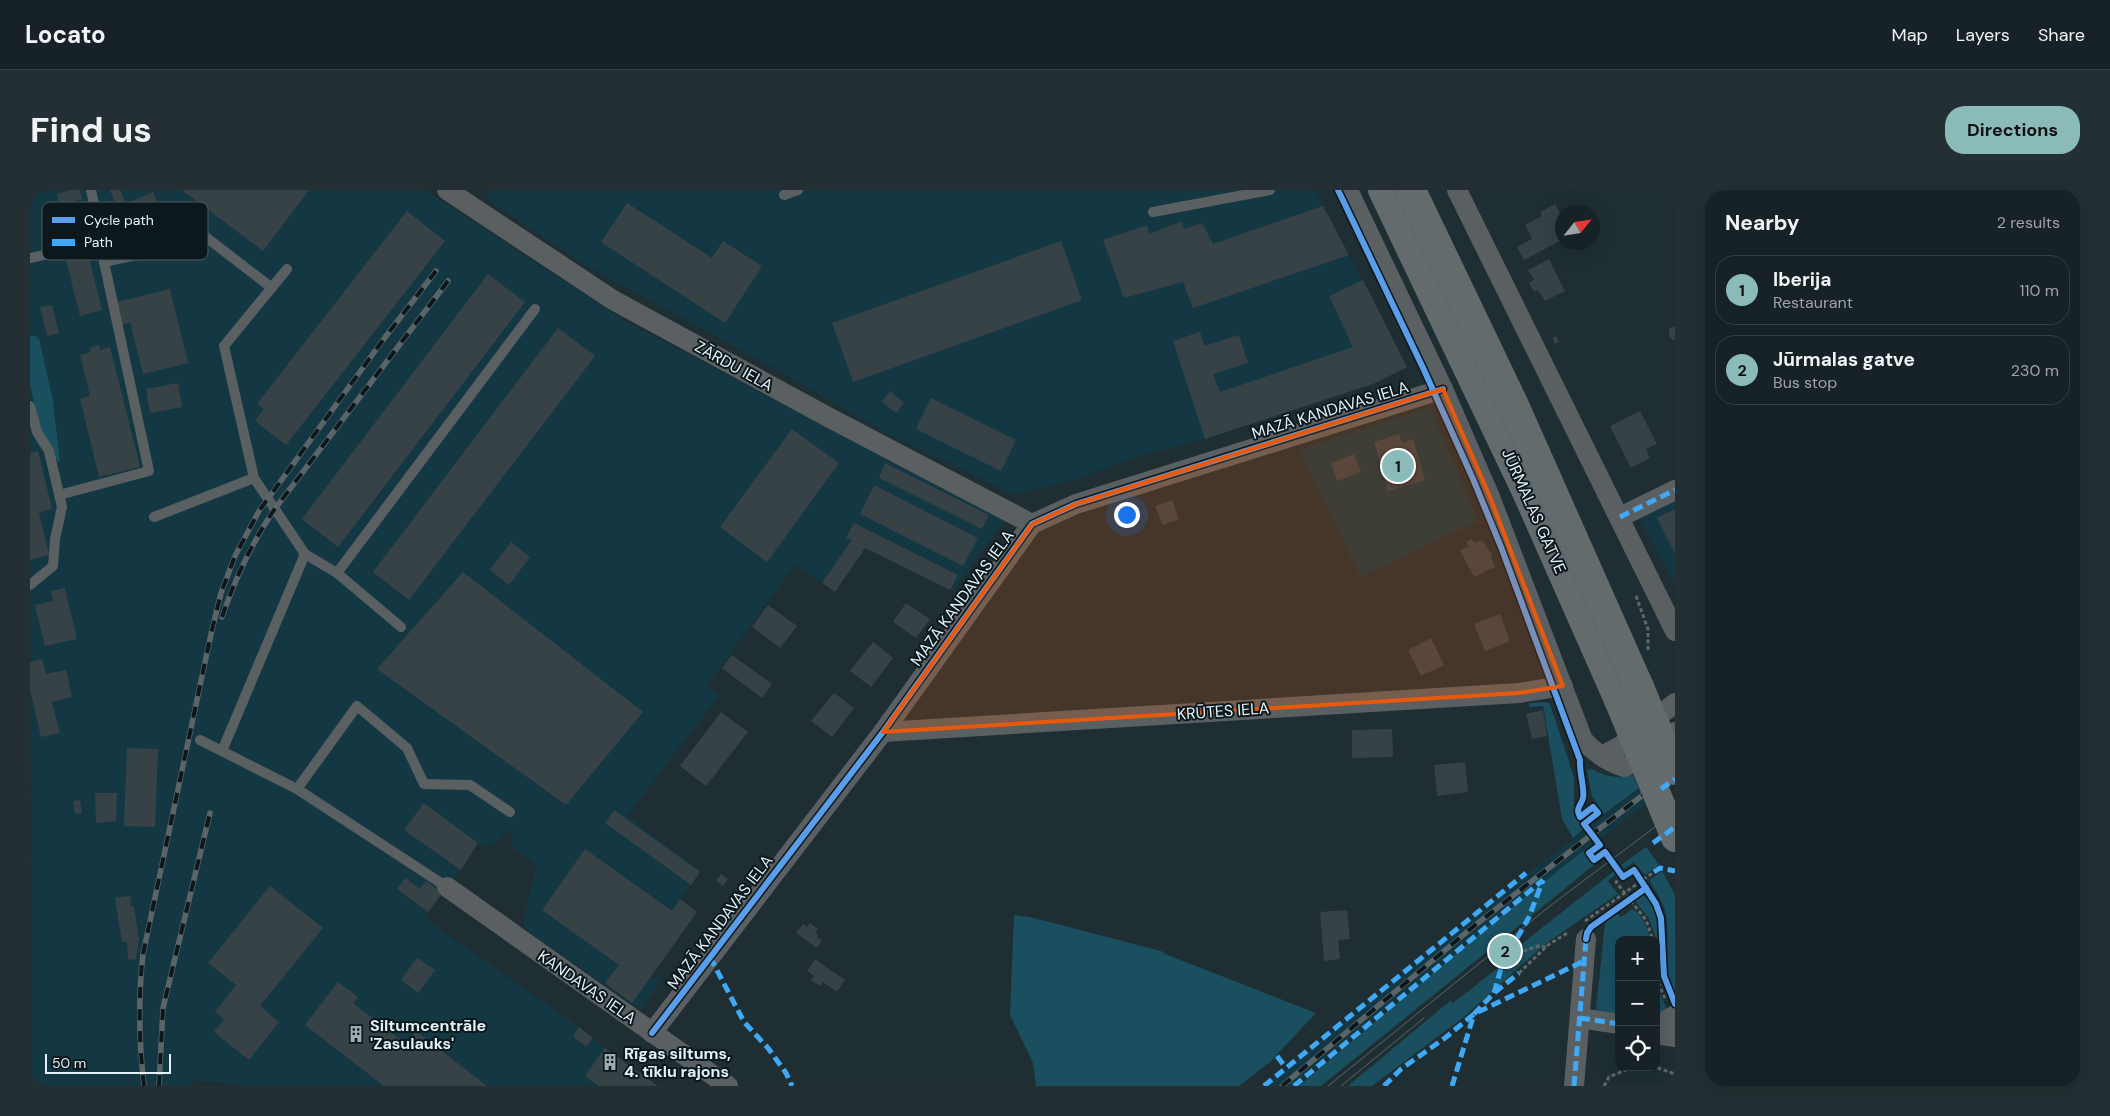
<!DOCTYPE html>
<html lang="en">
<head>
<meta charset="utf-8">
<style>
  :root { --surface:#162226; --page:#232f32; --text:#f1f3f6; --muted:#9ea4a7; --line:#353f43; --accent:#8bbbb9 }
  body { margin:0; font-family:"DM Sans",sans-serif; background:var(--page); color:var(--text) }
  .controls { position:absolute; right:15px; bottom:15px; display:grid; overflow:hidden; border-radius:10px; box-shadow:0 5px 20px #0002 }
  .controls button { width:45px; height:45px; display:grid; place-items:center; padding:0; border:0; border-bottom:1px solid var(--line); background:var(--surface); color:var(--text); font:25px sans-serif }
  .compass { position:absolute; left:1525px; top:15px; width:45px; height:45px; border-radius:50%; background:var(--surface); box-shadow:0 5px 20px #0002; rotate:60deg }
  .scale { position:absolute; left:15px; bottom:12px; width:126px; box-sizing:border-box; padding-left:5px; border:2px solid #e2f2f8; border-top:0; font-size:14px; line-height:18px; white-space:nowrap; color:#e2f2f8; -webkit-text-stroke:4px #0c181c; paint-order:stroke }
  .you { position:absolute; left:1096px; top:324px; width:18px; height:18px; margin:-12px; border:4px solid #fff; border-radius:50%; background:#1a73e8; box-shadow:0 0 0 8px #1a73e833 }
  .badge { display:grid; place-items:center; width:32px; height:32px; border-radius:50%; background:var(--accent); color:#111; font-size:16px; font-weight:700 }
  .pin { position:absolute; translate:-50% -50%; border:2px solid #fff; box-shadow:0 1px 5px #0006 }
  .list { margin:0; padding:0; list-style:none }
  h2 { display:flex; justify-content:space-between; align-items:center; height:65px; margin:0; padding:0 20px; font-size:21px }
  h2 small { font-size:16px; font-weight:400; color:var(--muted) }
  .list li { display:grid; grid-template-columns:32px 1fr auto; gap:15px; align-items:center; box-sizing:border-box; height:70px; margin:0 10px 10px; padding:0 10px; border:1px solid var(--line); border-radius:20px }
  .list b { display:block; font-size:19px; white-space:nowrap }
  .list p { margin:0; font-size:16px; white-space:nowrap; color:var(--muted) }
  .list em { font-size:16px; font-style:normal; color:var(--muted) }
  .icon { flex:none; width:28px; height:28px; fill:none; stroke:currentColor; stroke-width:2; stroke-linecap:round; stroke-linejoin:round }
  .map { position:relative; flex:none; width:1645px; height:896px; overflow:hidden; border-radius:20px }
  header { display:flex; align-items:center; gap:30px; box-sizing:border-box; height:70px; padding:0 25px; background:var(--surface); border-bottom:1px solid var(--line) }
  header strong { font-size:24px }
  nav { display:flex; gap:28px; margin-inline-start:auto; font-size:18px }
  .intro { display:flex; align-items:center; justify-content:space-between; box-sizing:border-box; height:120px; padding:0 30px }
  h1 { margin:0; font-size:35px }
  .button { padding:12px 22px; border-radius:20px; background:var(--accent); color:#111; font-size:18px; font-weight:700 }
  main { display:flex; gap:30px; padding:0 30px }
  aside { flex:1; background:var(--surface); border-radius:20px; box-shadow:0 5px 20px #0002 }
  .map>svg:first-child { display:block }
  .built { fill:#143843 }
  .green { fill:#1a4f60 }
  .building { fill:#374247 }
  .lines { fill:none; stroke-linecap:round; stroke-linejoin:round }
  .path { stroke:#5f6769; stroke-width:3; stroke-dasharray:4 2.5; stroke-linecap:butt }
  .lane { stroke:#5a6061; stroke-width:10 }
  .street { stroke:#5a6061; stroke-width:20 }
  .secondary { stroke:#646b6d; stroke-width:28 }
  .tram { stroke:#5b6567; stroke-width:1 }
  .rail-casing { stroke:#5b6567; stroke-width:5.5 }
  .rail { stroke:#0c181c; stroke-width:4; stroke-dasharray:11; stroke-linecap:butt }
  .secondary-bridge { stroke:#646b6d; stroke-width:28 }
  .quiet { stroke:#3fa9f5; stroke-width:5; stroke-dasharray:10 5; stroke-linecap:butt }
  .cycleway-casing { stroke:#0c181c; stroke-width:9 }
  .cycleway { stroke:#5a9eea; stroke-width:6 }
  .marked { fill:#e8590c; fill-opacity:0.2; stroke:#e8590c; stroke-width:4; stroke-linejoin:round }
  .labels { text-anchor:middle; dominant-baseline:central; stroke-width:4; stroke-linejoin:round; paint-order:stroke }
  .street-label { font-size:16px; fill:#e2f2f8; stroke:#0c181c }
  .poi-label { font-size:16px; font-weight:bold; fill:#e2f2f8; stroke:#0c181c; text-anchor:start }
  .key { fill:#0c181c; stroke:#4c595e; stroke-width:1 }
  .key-label { font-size:14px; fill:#e2f2f8 }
</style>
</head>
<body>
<header>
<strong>Locato</strong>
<nav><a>Map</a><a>Layers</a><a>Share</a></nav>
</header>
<div class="intro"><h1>Find us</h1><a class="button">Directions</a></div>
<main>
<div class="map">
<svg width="1645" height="896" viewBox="0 0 1645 896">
  <rect width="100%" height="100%" fill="#1e2e33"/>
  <g class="built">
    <path d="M0,0H395L597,132L838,259L976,329L923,401L836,358L805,402L765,375L677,495L690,505L597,626L671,681L650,709L667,722L619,789L633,788L611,820L492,737L507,675L481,656L484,647L476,641L470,650L456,657L448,653L431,680L394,728L549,837L575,858L628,896H217L161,890V896H1Z"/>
    <path d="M460,0H1285L1377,177L1343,194L1175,249L1106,267L1047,289L984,305L857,243L735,173L555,75L455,8Z"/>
    <path d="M1400,217L1448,331L1331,387L1269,260Z"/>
    <path d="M1645,307V394L1608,326Z"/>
    <path d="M1645,572V591L1420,766L1264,896H1234L1501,681Z"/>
  </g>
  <g class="green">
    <path d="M0,146H6L9,149L23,211L30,272L24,270L10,239L0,194Z"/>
    <path d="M1516,512L1520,514L1544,587V625L1554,639L1543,648L1532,629L1513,516L1499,517V513Z"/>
    <path d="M1562,579C1575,587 1589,589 1603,585L1609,598L1574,624L1562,606L1557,580Z"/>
    <path d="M1616,657L1629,675L1615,685L1604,672L1594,679L1591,675Z"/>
    <path d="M1553,661L1564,675L1291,896H1269L1461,734Z"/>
    <path d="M1584,681L1586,684L1578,691L1588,704L1515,754L1434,827L1342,896H1318L1420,811L1423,813L1482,767L1484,760Z"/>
    <path d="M1632,681L1645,705V805C1631,778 1642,749 1635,721C1632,710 1625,700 1619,690Z"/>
    <path d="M1613,705C1627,714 1629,736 1629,751H1627L1619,729L1605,711Z"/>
    <path d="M1602,719C1612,723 1618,740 1621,750L1615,748L1612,750H1589V825L1569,822L1566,819L1575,733L1587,723L1591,727Z"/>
    <path d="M984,725L1000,727L1131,761L1135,764L1286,823L1240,872L1209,896H1006L1003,873L980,825Z"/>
    <path d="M1626,794L1638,822L1626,828Z"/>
  </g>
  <g class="building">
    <path d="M41,0H50L52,9L30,15L27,4Z"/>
    <path d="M80,0H90L96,14L123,2L137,35L122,41L125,50L103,58Z"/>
    <path d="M152,0H279L233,61Z"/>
    <path d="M597,13L682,68L693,51L732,76L695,133L571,52Z"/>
    <path d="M1525,14L1532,27V50L1494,70L1487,57L1502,49L1495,35L1512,26L1510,22Z"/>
    <path d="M1293,16L1319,65L1163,118L1153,92L1094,108L1073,50L1117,35L1119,44L1152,31L1154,39L1172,33L1183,54Z"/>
    <path d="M377,21L415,51L256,255L225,231L234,219L227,214Z"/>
    <path d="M1031,51L1052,110L823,192L802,133Z"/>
    <path d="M57,60L72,120L50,126L35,66Z"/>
    <path d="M1519,69L1535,101L1515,111L1508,100L1504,102L1499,93L1504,90L1498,80Z"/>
    <path d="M458,84L495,112L308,357L272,329Z"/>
    <path d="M1333,90L1377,177L1343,194L1175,249L1143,151L1170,142L1174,156L1209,145L1218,173L1183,184L1190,202L1323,157L1299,106Z"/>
    <path d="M140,99L158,173L113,184L100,132L92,135L87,112Z"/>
    <path d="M22,115L29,143L17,146L10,117Z"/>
    <path d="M1645,136V150H1644L1641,149L1639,145V139Z"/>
    <path d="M528,138L565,166L379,410L343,382Z"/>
    <path d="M1526,146L1529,152L1525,154L1522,148Z"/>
    <path d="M69,155L70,160L80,157L110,277L69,287L50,209L60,206L50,165L61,162L59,158Z"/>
    <path d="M148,193L152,217L120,223L116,199Z"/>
    <path d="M860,201L874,213L866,223L852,212Z"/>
    <path d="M901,208L986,250L971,281L886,239Z"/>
    <path d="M1610,221L1627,254L1616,259L1620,268L1601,278L1580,236Z"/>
    <path d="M762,239L809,273L737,372L690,337Z"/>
    <path d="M1369,244L1372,253L1383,249L1395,290L1358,301L1344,252Z"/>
    <path d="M8,261L22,319L9,322L19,365L0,370V263Z"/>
    <path d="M1324,264L1331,282L1307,291L1301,273Z"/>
    <path d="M855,273L959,325L952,339L849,288Z"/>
    <path d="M844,295L948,348L933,376L830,324Z"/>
    <path d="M1142,310L1149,329L1133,335L1125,316Z"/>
    <path d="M1645,319V363L1627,328Z"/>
    <path d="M824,333L928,385L920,400L835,358L805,402L792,393L822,350L816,348Z"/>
    <path d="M1442,349L1444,353L1452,350L1462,365L1461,367L1465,377L1444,387L1430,360L1439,356L1436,352Z"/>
    <path d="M481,352L500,367L479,395L460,380Z"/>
    <path d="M433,382L613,522L536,615L347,479Z"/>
    <path d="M35,398L47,449L15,456L5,415L23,411L21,401Z"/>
    <path d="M876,413L900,429L886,448L863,432Z"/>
    <path d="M738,415L767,436L750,458L722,437Z"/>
    <path d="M1470,424L1480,451L1455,461L1444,434Z"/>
    <path d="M1401,448L1414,475L1391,486L1378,460Z"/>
    <path d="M843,452L863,468L841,497L820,481Z"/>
    <path d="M702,465L742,494L732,508L692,478Z"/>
    <path d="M12,469L16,484L36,480L42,507L22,512L30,543L11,547L0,500V472Z"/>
    <path d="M804,503L824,518L802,547L781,531Z"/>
    <path d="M1513,520L1517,546L1502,549L1496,524Z"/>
    <path d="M691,522L718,542L676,596L650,576Z"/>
    <path d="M1362,539L1363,567L1322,568V540Z"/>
    <path d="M97,558L128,559L125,637L94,636Z"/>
    <path d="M1435,572L1438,602L1407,606L1404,575Z"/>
    <path d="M65,603H87L86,631L66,633Z"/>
    <path d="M50,610L52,623L45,624L43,611Z"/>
    <path d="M394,613L448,653L431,680L374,640Z"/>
    <path d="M584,620L670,682L661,695L575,633Z"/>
    <path d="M555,659L642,721L650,709L667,722L602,813L575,793L589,775L512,720Z"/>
    <path d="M691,684L698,689L693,696L686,691Z"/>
    <path d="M375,688L390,699L396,691L412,703L398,722L367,699Z"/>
    <path d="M240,696L293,738L230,816L249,832L219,870L184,842L194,829L185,822L206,795L178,773Z"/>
    <path d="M100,706L101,717H104L109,749L106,769L98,770L97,752H92L85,708Z"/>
    <path d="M1317,720L1320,749L1308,750L1310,769L1294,771L1290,722Z"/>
    <path d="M780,733L788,739L785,743L788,745L787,747L792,751L787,758L766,743L773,734L777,737Z"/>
    <path d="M387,768L405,780L388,803L371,790Z"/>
    <path d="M785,769L815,790L807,802L793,792L790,796L781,790L784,786L777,781Z"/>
    <path d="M308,792L328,807L323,813L376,854L386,841L457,896H354L275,835Z"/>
    <path d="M549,837L563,848L556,857L543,846Z"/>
    <path d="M575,858L628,896H569L555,886Z"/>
  </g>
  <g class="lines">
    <g class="path">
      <path d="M1606,406L1618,439V460"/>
      <path d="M1593,687L1586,692L1616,730L1623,750"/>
      <path d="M1555,731L1624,682"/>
      <path d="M1481,765L1508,756L1516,757"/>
      <path d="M1626,780L1628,792L1636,811"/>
      <path d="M1489,783L1518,755L1539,742"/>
      <path d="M1621,877L1628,878L1645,884"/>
      <path d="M1574,896L1579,887L1603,877"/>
    </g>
    <g class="lane">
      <path d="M61,0L72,52"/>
      <path d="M754,5L768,0"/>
      <path d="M1123,22L1240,0"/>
      <path d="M164,38L242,98"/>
      <path d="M0,68L72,52L74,72L119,281L29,305"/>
      <path d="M74,72L124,61"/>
      <path d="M0,216L7,242L19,261L32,317L25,349L23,376L0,395"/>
      <path d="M224,288L194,156L257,79"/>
      <path d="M124,327L224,288L275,364"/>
      <path d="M307,383L505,119"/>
      <path d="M170,550L267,599L417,697"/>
      <path d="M192,561L275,364L307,383L371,437"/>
      <path d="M267,599L327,516L377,558L394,594L440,595L480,622"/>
    </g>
    <g class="street">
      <path d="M417,0L583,110L798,227L1002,334"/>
      <path d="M1318,0L1413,199L1460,307L1553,550C1564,562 1578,572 1594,577L1610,569L1645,542"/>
      <path d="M1427,0L1645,441"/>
      <path d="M1590,327L1645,300"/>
      <path d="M853,542L1489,503L1533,496"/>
      <path d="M1572,566L1592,555L1645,513"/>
      <path d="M417,697L698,896"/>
      <path d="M1550,828L1589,834"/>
      <path d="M1626,834L1635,831L1645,825"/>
      <path d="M622,843L853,542L1002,334L1046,314L1413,199"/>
      <path d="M1626,844L1645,847"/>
      <path d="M1544,896L1556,749"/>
    </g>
    <g class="secondary">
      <path d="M1352,0L1496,302L1588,510"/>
      <path d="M1382,0L1484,213L1610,497"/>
    </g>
    <g class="tram">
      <path d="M1363,0C1463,206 1559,413 1645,624"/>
      <path d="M1298,896L1520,716L1645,622"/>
      <path d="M1311,896L1394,828"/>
    </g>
    <g class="rail-casing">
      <g id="rail">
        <path d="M192,427C205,389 221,354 244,320L418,91"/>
        <path d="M114,896C109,852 108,808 113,764L181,444L191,403L205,366L229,321L353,150L406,81"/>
        <path d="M129,896L133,818L180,623"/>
        <path d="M1252,896L1444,736L1645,580"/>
      </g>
    </g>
    <use href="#rail" class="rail"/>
    <g class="secondary-bridge">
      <path d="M1610,497L1645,581"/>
      <path d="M1588,510L1645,648"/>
    </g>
    <g class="quiet">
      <path d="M1590,327L1645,300"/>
      <path d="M1631,599L1645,589"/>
      <path d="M1623,653L1645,637"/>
      <path d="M1624,682L1630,678L1645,681"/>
      <path d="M680,767L714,832L738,858L756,883L762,896"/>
      <path d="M1464,803L1472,775L1499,727L1513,690"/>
      <path d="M1550,828L1589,834"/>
      <path d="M1247,866L1256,878"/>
      <path d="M1234,896L1496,683"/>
      <path d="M1264,896L1513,690"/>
      <path d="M1354,896L1371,879L1415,848L1444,824L1556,770"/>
      <path d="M1422,896L1444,824L1464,803L1489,783"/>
      <path d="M1544,896L1556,749"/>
    </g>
    <g class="cycleway-casing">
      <g id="cycleway">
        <path d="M1308,0L1394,180L1443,289L1471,357L1550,570C1549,583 1555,598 1553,608C1551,616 1545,618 1550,627L1563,617L1568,623L1554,634L1570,655L1559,663L1564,670L1575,662L1593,687L1604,680L1626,714L1631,728L1634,786L1645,814"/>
        <path d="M1556,749L1557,743L1561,737L1616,698"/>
        <path d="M622,843L853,542L1002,334L1046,314L1413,199"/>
      </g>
    </g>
    <use href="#cycleway" class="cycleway"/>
  </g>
  <path class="marked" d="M1413,199L1460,307L1533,496L1489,503L853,542L1002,334L1046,314Z"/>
  <defs>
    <g id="building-bare" transform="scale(1.35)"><path d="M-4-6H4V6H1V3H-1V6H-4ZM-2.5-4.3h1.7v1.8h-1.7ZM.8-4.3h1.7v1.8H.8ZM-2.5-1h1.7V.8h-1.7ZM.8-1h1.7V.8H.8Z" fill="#9dadb3" stroke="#0c181c" stroke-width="2.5" paint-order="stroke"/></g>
  </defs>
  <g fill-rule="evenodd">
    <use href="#building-bare" x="326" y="844"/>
    <use href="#building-bare" x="580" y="872"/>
  </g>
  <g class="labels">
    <g class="street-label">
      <text transform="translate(704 176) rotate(29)">ZĀRDU IELA</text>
      <text transform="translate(1300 220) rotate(-17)">MAZĀ KANDAVAS IELA</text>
      <text transform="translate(1504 321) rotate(66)">JŪRMALAS GATVE</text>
      <text transform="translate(932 408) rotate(-54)">MAZĀ KANDAVAS IELA</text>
      <text transform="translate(1193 521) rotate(-4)">KRŪTES IELA</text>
      <text transform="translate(690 732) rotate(-53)">MAZĀ KANDAVAS IELA</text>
      <text transform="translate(557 797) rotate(35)">KANDAVAS IELA</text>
    </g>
    <g class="poi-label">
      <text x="340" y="835">Siltumcentrāle<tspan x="340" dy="18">'Zasulauks'</tspan></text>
      <text x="594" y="863">Rīgas siltums,<tspan x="594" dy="18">4. tīklu rajons</tspan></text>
    </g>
  </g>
  <rect x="12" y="12" width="166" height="58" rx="8" class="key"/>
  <rect x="22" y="27" width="23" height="6" fill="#5a9eea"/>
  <rect x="22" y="49" width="23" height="7" fill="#3fa9f5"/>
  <g class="key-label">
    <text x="54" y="35">Cycle path</text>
    <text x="54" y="57">Path</text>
  </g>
</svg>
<div class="controls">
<button>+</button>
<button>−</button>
<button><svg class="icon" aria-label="locate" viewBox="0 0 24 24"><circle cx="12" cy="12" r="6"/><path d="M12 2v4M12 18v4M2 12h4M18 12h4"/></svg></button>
</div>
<svg class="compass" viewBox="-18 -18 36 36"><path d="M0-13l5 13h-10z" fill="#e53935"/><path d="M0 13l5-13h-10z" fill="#9ea4a7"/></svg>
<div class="scale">50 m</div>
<div class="you"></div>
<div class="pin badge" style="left:1368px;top:276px">1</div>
<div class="pin badge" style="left:1475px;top:761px">2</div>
</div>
<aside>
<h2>Nearby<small>2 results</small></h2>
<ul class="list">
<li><span class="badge">1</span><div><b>Iberija</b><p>Restaurant</p></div><em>110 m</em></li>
<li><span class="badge">2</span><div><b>Jūrmalas gatve</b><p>Bus stop</p></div><em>230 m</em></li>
</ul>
</aside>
</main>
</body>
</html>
